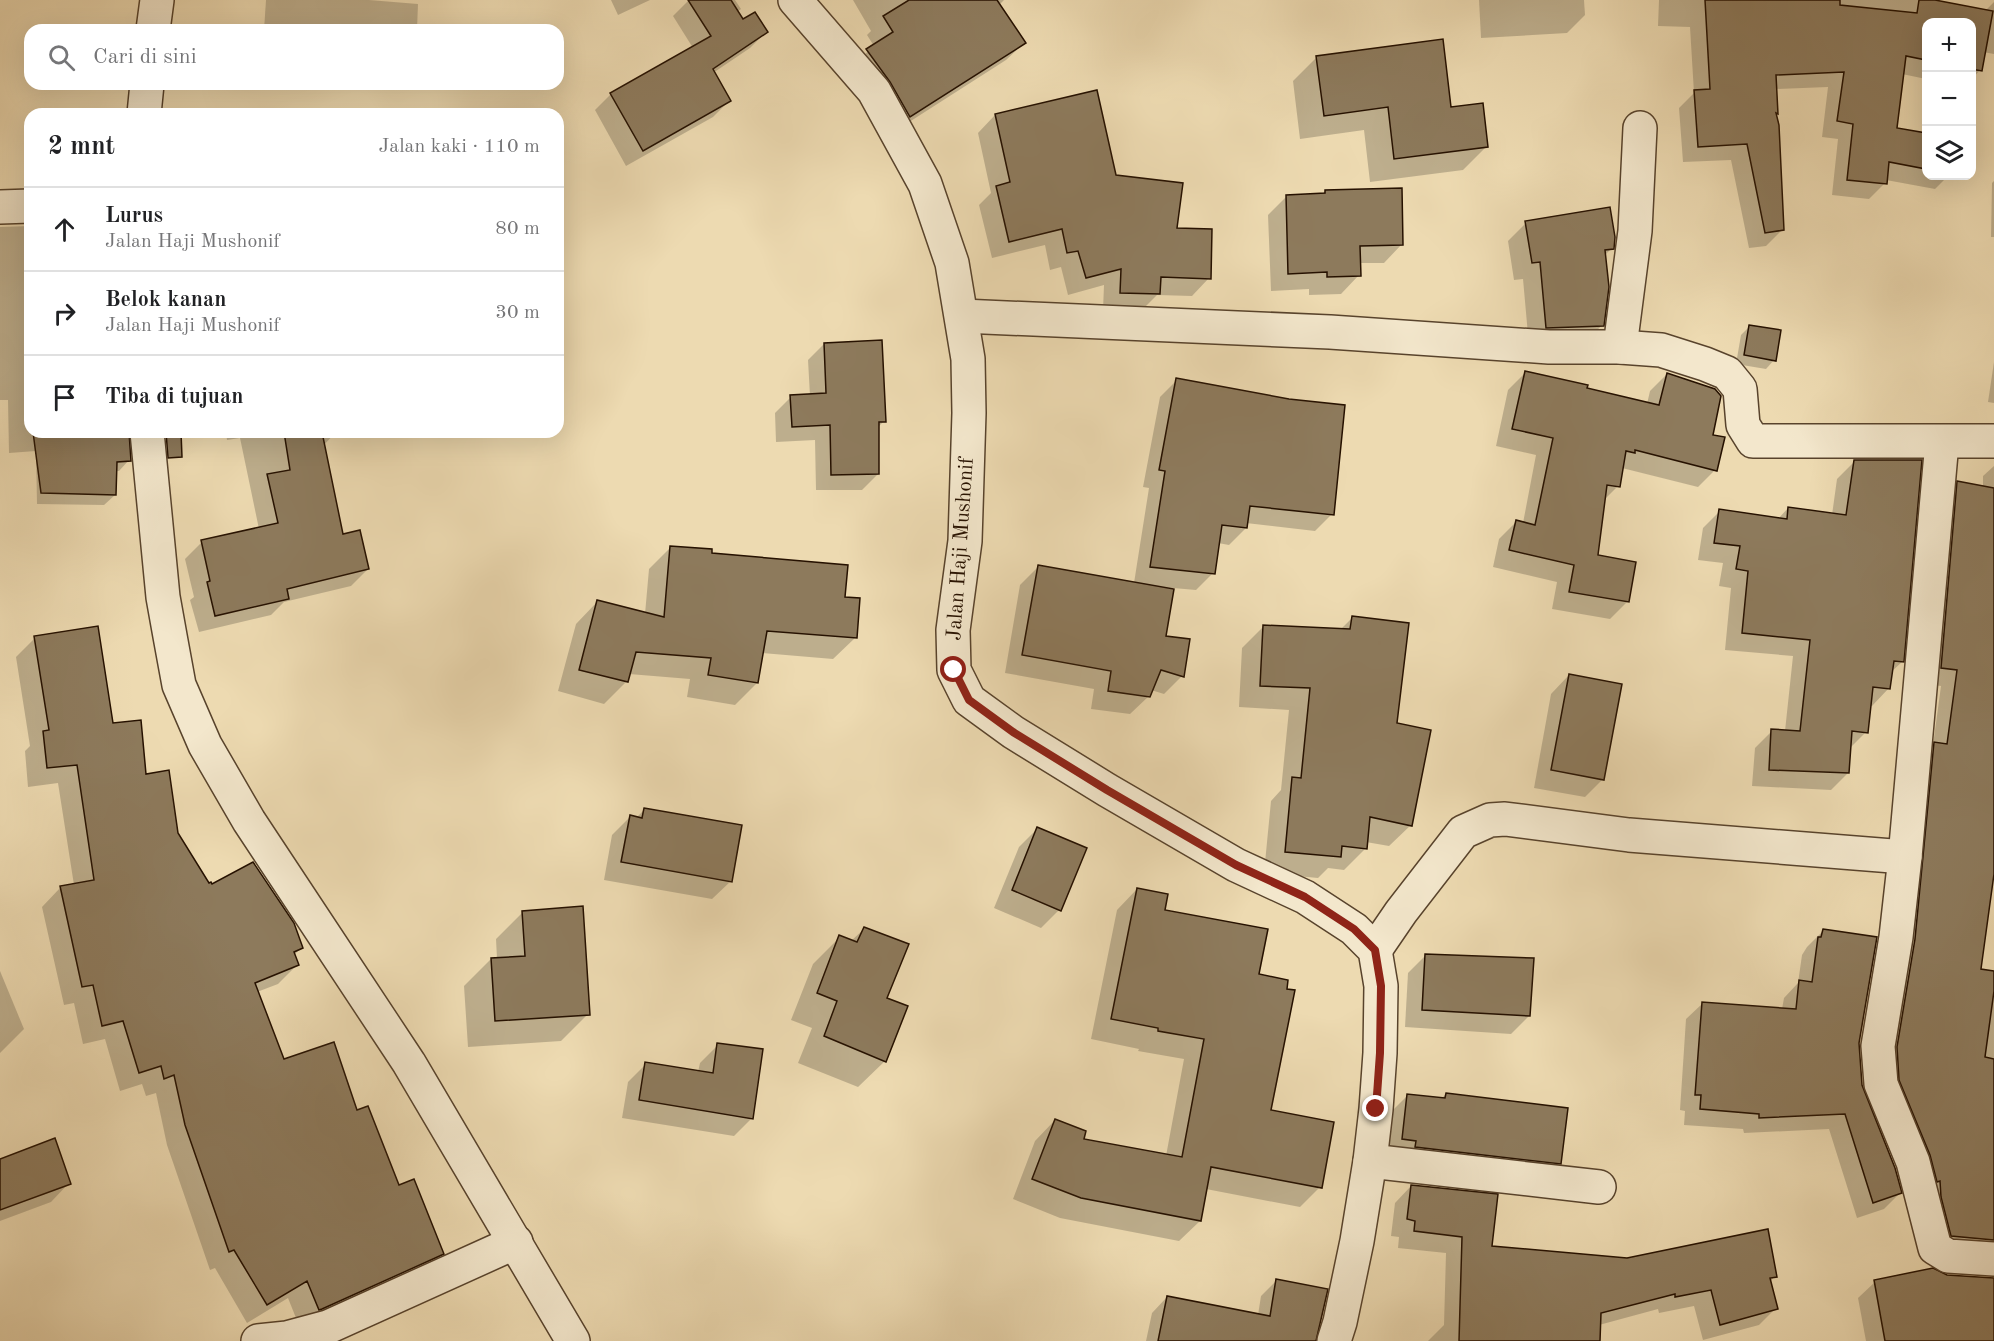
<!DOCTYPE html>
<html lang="id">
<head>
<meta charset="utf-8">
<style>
  :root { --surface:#fff; --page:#f6f6f6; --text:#202124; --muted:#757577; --line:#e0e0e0 }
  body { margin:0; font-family:"Old Standard TT",serif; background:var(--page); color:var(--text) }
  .controls { position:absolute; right:18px; top:18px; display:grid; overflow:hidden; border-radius:12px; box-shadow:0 6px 24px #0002 }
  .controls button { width:54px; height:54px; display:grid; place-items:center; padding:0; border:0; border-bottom:2px solid var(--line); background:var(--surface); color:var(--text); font:30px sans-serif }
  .stop { position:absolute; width:18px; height:18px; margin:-14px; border:4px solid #8f2418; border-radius:50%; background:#fff }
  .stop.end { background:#8f2418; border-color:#fff; box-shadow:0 2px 6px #0008 }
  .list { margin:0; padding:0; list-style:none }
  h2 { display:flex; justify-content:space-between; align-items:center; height:78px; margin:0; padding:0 24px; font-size:26px }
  h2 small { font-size:20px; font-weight:400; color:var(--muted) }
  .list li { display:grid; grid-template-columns:39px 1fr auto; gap:18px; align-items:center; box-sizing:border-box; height:84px; padding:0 24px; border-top:2px solid var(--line) }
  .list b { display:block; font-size:22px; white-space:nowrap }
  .list p { margin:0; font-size:20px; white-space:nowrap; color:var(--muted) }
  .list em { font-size:20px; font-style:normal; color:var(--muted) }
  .icon { flex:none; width:33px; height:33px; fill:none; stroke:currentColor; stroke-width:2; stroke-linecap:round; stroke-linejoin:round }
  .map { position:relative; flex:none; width:1994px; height:1341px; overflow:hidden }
  .search { position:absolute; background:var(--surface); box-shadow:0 6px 24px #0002; left:24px; top:24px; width:540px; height:66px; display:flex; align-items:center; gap:15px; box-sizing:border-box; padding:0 21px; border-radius:18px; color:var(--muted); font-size:22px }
  .panel { position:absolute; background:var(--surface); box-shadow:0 6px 24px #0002; left:24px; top:108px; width:540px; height:330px; border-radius:18px }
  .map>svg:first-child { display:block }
  .shadow { fill:#0003 }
  .building { fill:#8d7a5c; stroke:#261100; stroke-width:1.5 }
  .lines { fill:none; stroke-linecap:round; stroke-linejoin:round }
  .street-casing { stroke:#58432c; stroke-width:36 }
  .street { stroke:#f3e7cc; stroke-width:33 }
  .route { stroke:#8f2418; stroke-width:8 }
  .labels { text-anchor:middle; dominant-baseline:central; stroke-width:5; stroke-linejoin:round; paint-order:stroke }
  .street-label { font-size:21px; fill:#261100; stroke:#f3e7cc }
</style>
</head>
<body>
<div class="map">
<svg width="1994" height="1341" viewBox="0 0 1994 1341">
  <rect width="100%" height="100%" fill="#eddab1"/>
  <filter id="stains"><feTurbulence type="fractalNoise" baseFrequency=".00333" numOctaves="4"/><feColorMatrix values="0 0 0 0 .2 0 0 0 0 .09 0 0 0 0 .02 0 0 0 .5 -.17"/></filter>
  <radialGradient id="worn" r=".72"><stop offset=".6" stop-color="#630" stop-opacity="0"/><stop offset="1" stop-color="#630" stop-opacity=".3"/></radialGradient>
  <g class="shadow">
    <path d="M266,0H369L418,4L417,30H264Z"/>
    <path d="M611,0H650L618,15Z"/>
    <path d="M689,0H735L741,9L737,12L742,21L766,32L750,48L713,73L729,101L713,117L626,166L595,110L611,94L693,48L673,16Z"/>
    <path d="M853,0H1004L999,5L1024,43L1006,60L892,133L850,68L874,46L867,35L871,31Z"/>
    <path d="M1479,0H1584L1585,15L1567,33L1481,38Z"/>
    <path d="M1659,0H1927L1985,11L1994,2V54L1983,52L1980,70L1972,79V22H1926V79L1902,74L1896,129L1926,134V176H1948L1935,189L1886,180L1885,183L1869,199L1832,195L1838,139L1822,137L1828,87L1775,89L1776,113L1775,115L1782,230L1766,246L1749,248L1731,160L1683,162L1679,108L1694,93L1690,27L1658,26Z"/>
    <path d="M1317,57L1450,109L1486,147L1463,170L1370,182L1364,130L1300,139L1293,81Z"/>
    <path d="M995,115L1176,230L1209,278L1192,296L1157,295L1141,311L1103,310L1104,285L1068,295L1061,267L1050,270L1045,245L992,258L979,205L991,193L978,133Z"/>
    <path d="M1994,181V237H1991L1992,183Z"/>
    <path d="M1325,191L1402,244L1384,263H1359V275L1341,294L1309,295V289L1271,291L1268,215L1286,197L1321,195Z"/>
    <path d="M1526,223L1612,248L1604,256L1602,325L1584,344L1529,346L1523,279L1514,280L1508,241Z"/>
    <path d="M30,226V432H127L129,460L119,471H115V495L104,505L37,504L36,451L9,453L8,400H0V227Z"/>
    <path d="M1750,326L1774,360L1766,369L1736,364L1741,335Z"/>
    <path d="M824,344L884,421L877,428L878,474L862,490H816L815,440L776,442L775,413L791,397L810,396L808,360Z"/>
    <path d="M1994,362V403L1988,402Z"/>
    <path d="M1525,373L1585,389L1647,404L1650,391L1667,374L1711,436L1715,470L1698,487L1622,468L1618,486L1603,501L1596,556L1627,602L1610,619L1552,609L1557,582L1493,567L1499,539L1516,522L1523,523L1536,455L1496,446L1508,390Z"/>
    <path d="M1177,380L1332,514L1315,531L1246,523V528L1229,545L1218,543L1213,573L1196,590L1173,588L1164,637L1182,676L1164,694L1151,690L1149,696L1130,714L1091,709L1094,689L1005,673L1020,585L1038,567L1134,583L1149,488L1143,487L1160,397Z"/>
    <path d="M226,432H336L323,446L342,536L368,569L351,586L284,602L271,615L199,632L190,600L194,597L185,559L202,542L259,529L240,438L227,440Z"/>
    <path d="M1855,461L1902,662L1891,672L1889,688L1872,706H1869L1866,732L1849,749L1848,773L1831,790L1752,786L1755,748L1772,731H1785L1793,656L1725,650L1731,588L1719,586L1723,563L1698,560L1703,528L1720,511L1778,519L1788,508L1832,515L1837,479Z"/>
    <path d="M1994,466V866L1980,970L1994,972V1267L1935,1252L1883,1097L1918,760L1933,745L1941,686L1925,684L1941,499L1958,483L1983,488V476Z"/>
    <path d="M671,547L710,554L855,638L833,659L762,653L757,683L735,705L687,697L690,679L629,674L626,682L604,704L558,691L576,624L597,602L645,614L649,569Z"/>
    <path d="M1352,618L1395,724L1411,825L1389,846L1366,842L1365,849L1344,870L1328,868L1318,878L1264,873L1271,801L1281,790L1289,710L1239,707L1242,648L1264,626L1340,630Z"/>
    <path d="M35,638L112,725L145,775L177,834L208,885L302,947L294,955L297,965L278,984L257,992L284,1060L357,1112L398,1187L442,1254L423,1273L300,1328L288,1298L247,1323L215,1268L210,1270L167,1145L156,1093L146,1096L142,1084L120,1091L105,1039L83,1044L74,1003L64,1005L42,907L60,888L74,885L58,783L28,787L25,751L30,746L16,657Z"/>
    <path d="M1569,675L1603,779L1585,797L1534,788L1551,694Z"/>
    <path d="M645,809L731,881L712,899L604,880L612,835L630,817L636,818Z"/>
    <path d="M1037,829L1059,910L1041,928L994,908L1019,847Z"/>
    <path d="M1137,889L1163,911L1257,976L1269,1111L1320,1187L1300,1207L1206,1189L1200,1221L1179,1241L1060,1218L1013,1199L1035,1141L1055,1120L1082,1140L1166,1156L1184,1059L1138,1051L1139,1049L1091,1039L1117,910Z"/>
    <path d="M523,912L588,1014L561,1041L468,1047L464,986L491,959H497L496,939Z"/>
    <path d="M864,929L885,999V1061L858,1087L798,1063L812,1028L791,1020L813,964L840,937L851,941Z"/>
    <path d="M1823,931L1858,1043L1861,1086L1900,1193L1884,1209L1857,1218L1829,1129L1744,1133L1743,1129L1684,1125L1685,1111L1680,1110L1686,1019L1703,1003L1782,1009L1784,998L1798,983L1802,955L1807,947Z"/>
    <path d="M1426,955L1529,1016L1511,1034L1405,1027L1408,973Z"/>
    <path d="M0,971L24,1029L0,1053Z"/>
    <path d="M718,1045L752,1118L734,1136L622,1118L628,1082L646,1064L698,1072L700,1063Z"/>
    <path d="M1446,1094L1559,1163L1542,1180L1385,1156L1390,1113L1407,1096L1441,1099Z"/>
    <path d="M0,1160L69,1183L51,1202L0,1221Z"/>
    <path d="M1411,1186L1491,1247L1775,1276L1769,1283L1776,1308L1759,1325L1703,1340L1694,1306L1659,1313L1658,1309L1599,1325L1598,1341H1428L1444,1325L1446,1253L1398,1248L1399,1237L1391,1236L1395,1203Z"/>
    <path d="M1946,1276L1994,1279V1341H1866L1858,1298L1875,1282Z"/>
    <path d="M1277,1280L1315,1341H1146L1152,1313L1167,1297L1258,1315L1261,1296Z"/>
  </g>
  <g class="building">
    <path d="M688,0H731L743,19L755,12L768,32L713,69L731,101L643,151L610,93L711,36Z"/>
    <path d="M909,0H997L1026,43L910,117L890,82L866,49L893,32L883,16Z"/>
    <path d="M1705,0H1840V5L1917,13L1919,0H1935L1993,11L1982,71L1971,69V22H1926V60L1906,56L1897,128L1926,133V169L1889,162L1887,184L1847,180L1853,124L1837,121L1844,72L1776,75L1778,114L1776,113L1779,125L1784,230L1765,233L1747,144L1698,147L1694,90L1710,89Z"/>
    <path d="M1443,39L1451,107L1483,103L1488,147L1394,159L1388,107L1324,116L1316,56Z"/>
    <path d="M1097,90L1116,175L1183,183L1177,228L1212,229L1211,279L1161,277L1160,294L1120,293L1121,269L1086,278L1078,251L1067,253L1062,229L1009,242L996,186L1010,182L995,114Z"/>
    <path d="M1402,188L1403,245L1360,246L1361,276L1327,277V272L1288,274L1286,195L1325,193V190Z"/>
    <path d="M1610,207L1615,237L1614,249L1605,250L1609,287L1604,326L1546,328L1540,262L1532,263L1525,221Z"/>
    <path d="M1749,325L1781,330L1776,361L1744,355Z"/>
    <path d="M882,340L886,422H879V474L831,475L830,425L792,427L790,395L826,393L824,343Z"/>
    <path d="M1525,371L1588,385L1587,388L1659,405L1667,373L1715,389L1721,396L1713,435L1725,437L1717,471L1635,450V453L1626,451L1620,487L1607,485L1598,555L1636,562L1629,602L1569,592L1574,565L1509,550L1516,520L1535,525L1553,438L1512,429Z"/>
    <path d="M1176,378L1289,399L1345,405L1334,515L1250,506L1247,528L1222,525L1215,574L1150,567L1165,471L1159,470Z"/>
    <path d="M33,432H129L131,461L117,462L116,495L41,493Z"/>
    <path d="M166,432H181L182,457L168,458Z"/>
    <path d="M284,432H322L343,534L360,530L369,569L287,589L289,599L215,616L207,582L210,581L201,540L278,523L267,474L290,470Z"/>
    <path d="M1854,460H1922L1904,662L1894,661L1890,689L1873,687L1868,733L1852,731L1849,773L1769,770L1771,729L1800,731L1810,640L1742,633L1748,571L1736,569L1740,546L1714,543L1719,509L1787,519L1788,507L1846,515Z"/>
    <path d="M1957,481L1994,488V874L1981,969L1994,971V991L1985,1057L1994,1059V1240L1951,1236L1941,1197L1940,1181L1937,1182L1930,1155L1899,1080L1897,1047L1915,939L1934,742L1947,744L1957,670L1941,668Z"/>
    <path d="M670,546L712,549V553L848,565L845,597L860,598L857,638L767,631L758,683L708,675L711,658L636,652L628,682L579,670L597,600L664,617Z"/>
    <path d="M1038,565L1174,589L1166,636L1190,639L1184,677L1161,670L1150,697L1108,691L1111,671L1022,655Z"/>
    <path d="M1352,616L1409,623L1397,723L1431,730L1412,826L1370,817L1367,849L1342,846L1341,857L1285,852L1292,777L1301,778L1310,688L1260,686L1263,625L1350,629Z"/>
    <path d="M98,626L113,723L141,720L146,774L169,770L178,833L209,883L211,882L212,884L253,862L294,923L303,948L294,952L299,965L255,983L284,1059L334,1042L357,1110L368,1106L399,1185L414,1179L444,1254L322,1309L319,1310L307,1281L267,1305L234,1250L229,1252L185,1125L174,1075L164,1079L161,1066L139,1073L123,1021L102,1026L93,985L82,987L60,886L94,880L77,765L47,768L43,731L49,730L34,636Z"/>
    <path d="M1569,674L1622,684L1604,780L1551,770Z"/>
    <path d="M644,808L742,825L732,882L621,862L630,815L642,818Z"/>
    <path d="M1037,827L1087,848L1061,911L1012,890Z"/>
    <path d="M1137,888L1168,894L1165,910L1268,929L1259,974L1288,980L1287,989L1295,990L1271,1110L1334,1122L1322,1188L1211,1167L1201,1221L1081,1198L1032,1179L1055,1119L1086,1131L1084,1139L1182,1157L1204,1039L1158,1031V1028L1111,1019Z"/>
    <path d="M583,906L590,1015L495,1021L491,958L525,956L522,911Z"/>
    <path d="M864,927L909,944L887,998L908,1006L886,1062L824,1036L837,1001L817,993L839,935L857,942Z"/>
    <path d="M1823,929L1877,937L1859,1043L1862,1085L1895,1168L1902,1193L1873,1203L1845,1114L1759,1118V1114L1700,1109L1701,1095H1695L1702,1002L1796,1009L1799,980L1812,982L1818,937H1821Z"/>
    <path d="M1425,954L1534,958L1530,1016L1422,1010Z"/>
    <path d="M717,1043L763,1049L753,1119L639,1100L645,1062L713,1073Z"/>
    <path d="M1446,1093L1568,1108L1561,1164L1415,1147L1416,1141L1402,1139L1407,1094L1445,1098Z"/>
    <path d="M55,1138L71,1184L0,1210V1159Z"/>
    <path d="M1411,1185L1498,1194L1492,1246L1627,1258L1768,1229L1777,1277L1770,1278L1778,1309L1720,1325L1711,1290L1675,1297V1294L1601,1313L1600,1341H1459L1462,1237L1414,1231L1415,1221L1407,1219Z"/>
    <path d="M1933,1268L1947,1275L1994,1278V1341H1885L1874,1280Z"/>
    <path d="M1276,1279L1328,1289L1316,1341H1158L1167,1296L1270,1316Z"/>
  </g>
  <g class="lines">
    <g class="street-casing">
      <g id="street">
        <path d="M795,0L874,91L925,184L952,263L968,359L969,413L965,541L953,630L954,670L969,700L1013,732L1107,790L1236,865L1305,897L1354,929L1375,950L1381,986L1380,1053L1376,1109L1370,1161L1357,1241L1340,1322L1334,1341"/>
        <path d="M153,30L157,0"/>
        <path d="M144,114L147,84"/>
        <path d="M0,207L30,206"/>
        <path d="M962,316L1330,332L1549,347H1620L1661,350L1705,364L1727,373L1740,389L1743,425L1753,441H1994"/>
        <path d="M1620,347L1635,231L1640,128"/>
        <path d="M147,432L163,597L170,636L179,685L205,745L249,821L409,1063L573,1341"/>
        <path d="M1942,442L1905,857L1896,937L1878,1046L1881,1084L1913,1162L1935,1248L1948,1256L1994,1259"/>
        <path d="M1375,950L1401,912L1463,832L1490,820L1505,819L1629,835L1905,857"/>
        <path d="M1370,1161L1599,1187"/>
        <path d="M258,1341L287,1338L328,1327L516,1242"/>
      </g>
    </g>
    <use href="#street" class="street"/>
  </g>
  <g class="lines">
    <path class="route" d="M954,670L969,700L1013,732L1107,790L1236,865L1305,897L1354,929L1375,950L1381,986L1380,1053L1376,1109"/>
  </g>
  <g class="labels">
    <g class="street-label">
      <text transform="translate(961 549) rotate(-86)">Jalan Haji Mushonif</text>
    </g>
  </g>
  <rect width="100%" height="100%" filter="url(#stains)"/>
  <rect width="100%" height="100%" fill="url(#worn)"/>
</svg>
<div class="controls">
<button>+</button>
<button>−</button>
<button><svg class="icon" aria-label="layers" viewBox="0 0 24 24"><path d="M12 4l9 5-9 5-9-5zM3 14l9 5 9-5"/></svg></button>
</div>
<div class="stop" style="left:954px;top:670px"></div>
<div class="stop end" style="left:1376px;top:1109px"></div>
<div class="search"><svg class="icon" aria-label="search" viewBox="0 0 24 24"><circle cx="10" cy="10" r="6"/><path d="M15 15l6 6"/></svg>Cari di sini</div>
<section class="panel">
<h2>2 mnt<small>Jalan kaki · 110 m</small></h2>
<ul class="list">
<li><svg class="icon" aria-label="ahead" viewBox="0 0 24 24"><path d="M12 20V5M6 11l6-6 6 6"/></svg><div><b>Lurus</b><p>Jalan Haji Mushonif</p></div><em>80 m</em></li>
<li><svg class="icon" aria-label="right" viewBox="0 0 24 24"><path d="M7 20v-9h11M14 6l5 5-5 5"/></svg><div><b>Belok kanan</b><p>Jalan Haji Mushonif</p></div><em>30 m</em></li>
<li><svg class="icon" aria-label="arrive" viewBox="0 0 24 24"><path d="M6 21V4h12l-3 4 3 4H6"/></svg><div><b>Tiba di tujuan</b></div></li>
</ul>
</section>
</div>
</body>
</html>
